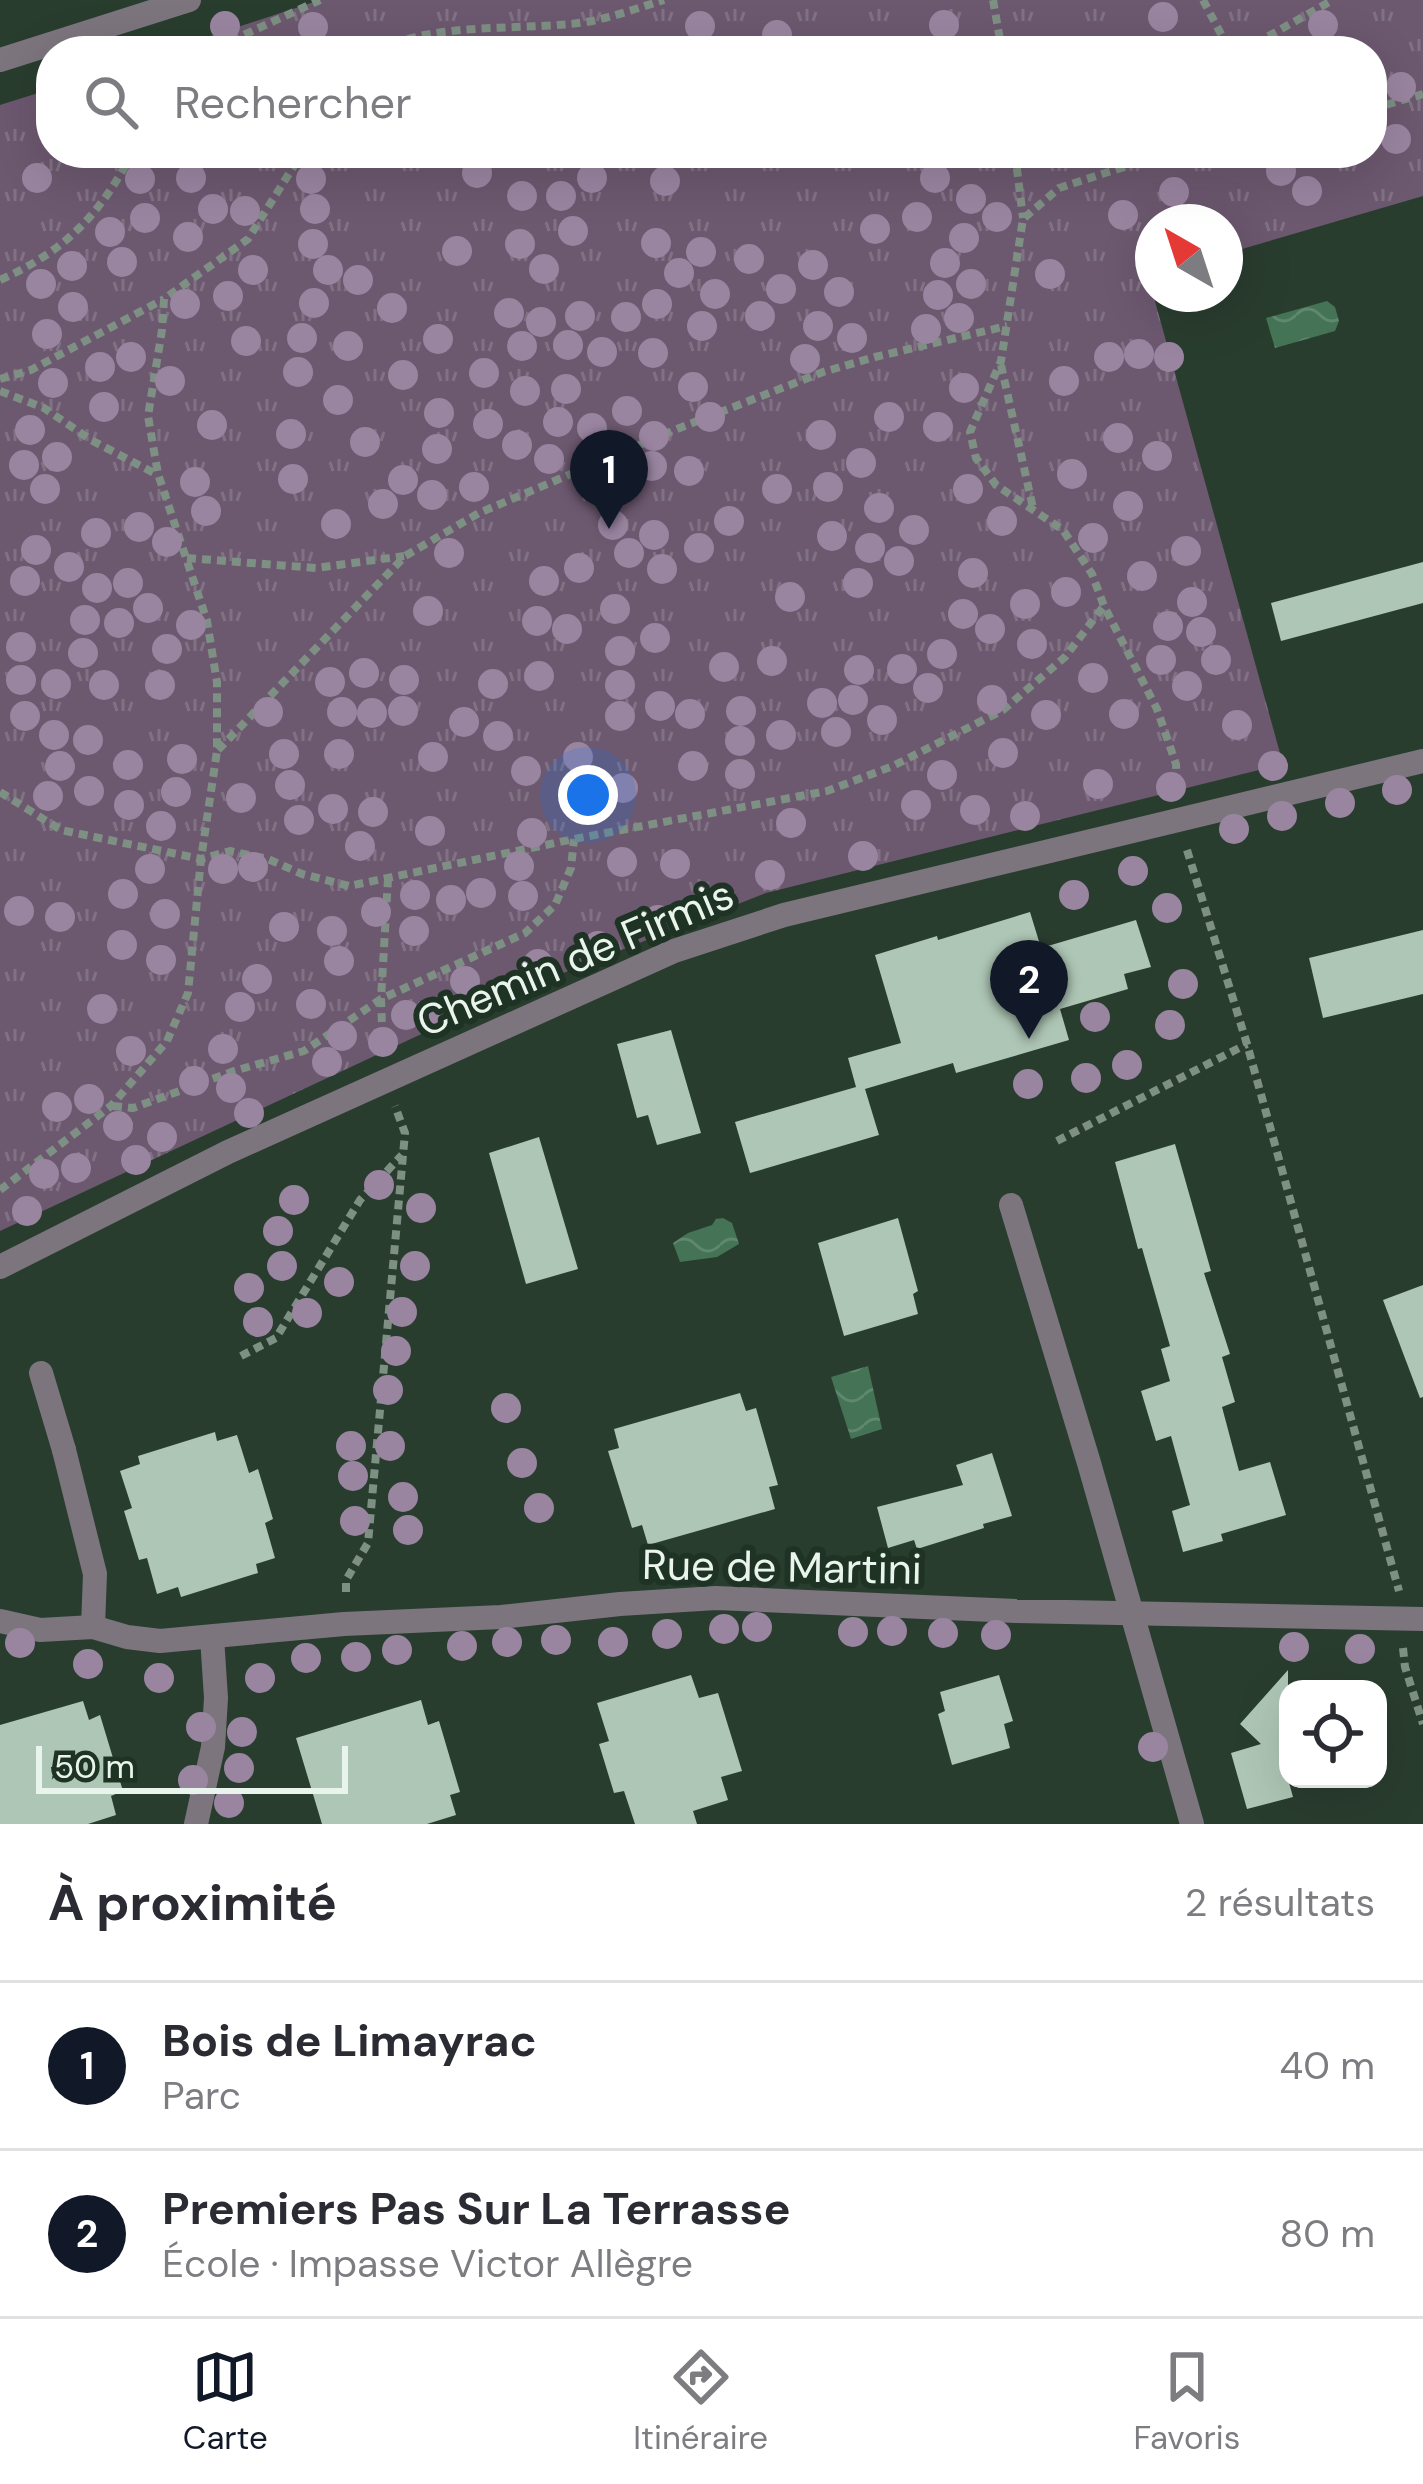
<!DOCTYPE html>
<html lang="fr">
<head>
<meta charset="utf-8">
<style>
  :root { --surface:#fff; --page:#f2f2f3; --text:#2b2b33; --muted:#7c7c81; --line:#e1e1e2; --accent:#111827 }
  body { margin:0; font-family:"DM Sans",sans-serif; background:var(--page); color:var(--text) }
  .controls { position:absolute; right:36px; bottom:36px; display:grid; overflow:hidden; border-radius:24px; box-shadow:0 12px 48px #0002 }
  .controls button { width:108px; height:108px; display:grid; place-items:center; padding:0; border:0; border-bottom:3px solid var(--line); background:var(--surface); color:var(--text); font:60px sans-serif }
  .compass { position:absolute; left:1135px; top:204px; width:108px; height:108px; border-radius:50%; background:var(--surface); box-shadow:0 12px 48px #0002; rotate:321deg }
  .scale { position:absolute; left:36px; bottom:30px; width:312px; box-sizing:border-box; padding-left:12px; border:6px solid #e9f5ec; border-top:0; font-size:33px; line-height:42px; white-space:nowrap; color:#e9f5ec; -webkit-text-stroke:9px #1f3325; paint-order:stroke }
  .you { position:absolute; left:588px; top:795px; width:42px; height:42px; margin:-30px; border:9px solid #fff; border-radius:50%; background:#1a73e8; box-shadow:0 0 0 18px #1a73e833 }
  .badge { display:grid; place-items:center; width:78px; height:78px; border-radius:50%; background:var(--accent); color:#fff; font-size:39px; font-weight:700 }
  .pin { position:absolute; translate:-50% -99px; filter:drop-shadow(0 3px 6px #0008) }
  .pin::after { content:''; position:absolute; top:63px; width:42px; height:36px; background:inherit; clip-path:polygon(0 0,100% 0,50% 100%) }
  .list { margin:0; padding:0; list-style:none }
  h2 { display:flex; justify-content:space-between; align-items:center; height:156px; margin:0; padding:0 48px; font-size:51px }
  h2 small { font-size:39px; font-weight:400; color:var(--muted) }
  .list li { display:grid; grid-template-columns:78px 1fr auto; gap:36px; align-items:center; box-sizing:border-box; height:168px; padding:0 48px; border-top:3px solid var(--line) }
  .list b { display:block; font-size:45px; white-space:nowrap }
  .list p { margin:0; font-size:39px; white-space:nowrap; color:var(--muted) }
  .list em { font-size:39px; font-style:normal; color:var(--muted) }
  .icon { flex:none; width:66px; height:66px; fill:none; stroke:currentColor; stroke-width:2; stroke-linecap:round; stroke-linejoin:round }
  .map { position:relative; flex:none; width:1423px; height:1824px; overflow:hidden }
  .search { position:absolute; background:var(--surface); box-shadow:0 12px 48px #0002; left:36px; right:36px; top:36px; height:132px; display:flex; align-items:center; gap:30px; box-sizing:border-box; padding:0 42px; border-radius:48px; color:var(--muted); font-size:45px }
  .sheet { height:492px; background:var(--surface) }
  nav { display:flex; justify-content:space-around; align-items:center; box-sizing:border-box; height:168px; border-top:3px solid var(--line); background:var(--surface); font-size:33px; color:var(--muted) }
  nav a { display:grid; justify-items:center; gap:6px }
  nav .on { color:var(--accent) }
  .map>svg:first-child { display:block }
  .park { fill:url(#park-tufts) }
  .water { fill:url(#water-waves) }
  .building { fill:#aec6b5 }
  .lines { fill:none; stroke-linecap:round; stroke-linejoin:round }
  .path { stroke:#7e8f83; stroke-width:8; stroke-dasharray:9 6; stroke-linecap:butt }
  .lane { stroke:#7c757e; stroke-width:24 }
  .street { stroke:#7c757e; stroke-width:24 }
  .tree { fill:#9a85a1 }
  .labels { text-anchor:middle; dominant-baseline:central; stroke-width:12; stroke-linejoin:round; paint-order:stroke }
  .street-label { font-size:42px; fill:#e9f5ec; stroke:#1f3325 }
</style>
</head>
<body>
<div class="map">
<svg width="1423" height="1824" viewBox="0 0 1423 1824">
  <defs>
    <pattern id="park-tufts" width="24" height="20" patternUnits="userSpaceOnUse" patternTransform="scale(3)"><rect width="24" height="20" fill="#6c586f"/><path d="M3 7l-1-3M5 7V3M7 7l1-3M15 17l-1-3M17 17v-4M19 17l1-3" fill="none" stroke="#817184"/></pattern>
    <pattern id="water-waves" width="16" height="10" patternUnits="userSpaceOnUse" patternTransform="scale(3)"><rect width="16" height="10" fill="#447355"/><path d="M0 5q4-4 8 0t8 0" fill="none" stroke="#5f886e"/></pattern>
  </defs>
  <rect width="100%" height="100%" fill="#293d2f"/>
  <path class="park" d="M320,0H1423V196L1225,254V222H1153V275L1150,277L1153,294L1283,764L766,893L492,1001L0,1231V105L51,89V153H1372V51H165Z"/>
  <g class="water">
    <path d="M1327,301L1335,307L1339,321L1335,331L1275,348L1266,318Z"/>
    <path d="M723,1218L732,1223L739,1244L717,1257L680,1262L673,1243L688,1233L712,1225L716,1219Z"/>
    <path d="M868,1366L882,1429L851,1439L831,1377Z"/>
  </g>
  <g class="building">
    <path d="M1423,562V603L1281,641L1271,603Z"/>
    <path d="M1030,912L1041,948L1136,920L1151,967L1124,974L1128,989L1060,1009L1069,1040L956,1073L953,1063L865,1089L879,1135L750,1173L735,1122L856,1087L848,1058L901,1043L875,955L937,936L938,940Z"/>
    <path d="M1423,930V994L1323,1018L1309,958Z"/>
    <path d="M671,1030L701,1133L657,1145L648,1115L637,1118L617,1044Z"/>
    <path d="M539,1137L578,1269L526,1284L489,1153Z"/>
    <path d="M1175,1144L1211,1271L1204,1273L1230,1354L1222,1357L1235,1402L1222,1407L1239,1471L1270,1462L1286,1515L1221,1534L1223,1541L1183,1552L1172,1511L1190,1505L1171,1436L1156,1441L1141,1391L1170,1381L1161,1349L1170,1346L1142,1248L1138,1249L1115,1162Z"/>
    <path d="M898,1218L918,1291L913,1294L918,1314L844,1336L818,1243Z"/>
    <path d="M1423,1285V1397L1420,1398L1383,1300Z"/>
    <path d="M740,1393L746,1411L756,1408L778,1485L769,1487L775,1509L648,1545L642,1525L632,1528L608,1451L619,1448L614,1429Z"/>
    <path d="M215,1432L217,1441L237,1435L249,1473L258,1469L273,1519L265,1523L275,1558L256,1564L258,1573L181,1597L178,1587L157,1594L147,1558L139,1560L124,1511L132,1508L120,1471L140,1464L138,1456Z"/>
    <path d="M992,1453L1012,1516L983,1524L984,1528L917,1549L914,1540L888,1548L877,1507L963,1485L956,1465Z"/>
    <path d="M1288,1670V1779L1293,1797L1247,1809L1231,1753L1261,1744L1240,1724Z"/>
    <path d="M691,1675L699,1698L718,1693L742,1771L721,1777L728,1800L693,1811L697,1824H635L624,1791L614,1793L599,1744L609,1741L597,1703Z"/>
    <path d="M999,1675L1013,1721L1004,1724L1010,1748L952,1765L938,1714L945,1711L940,1692Z"/>
    <path d="M421,1700L428,1725L439,1721L460,1792L450,1795L456,1815L427,1824H322L296,1738Z"/>
    <path d="M83,1701L89,1720L100,1715L123,1791L111,1796L116,1815L88,1824H0V1725Z"/>
  </g>
  <g class="lines">
    <g class="path">
      <path d="M993,0L1002,51"/>
      <path d="M1203,0L1230,51"/>
      <path d="M220,51L228,42L320,0"/>
      <path d="M380,51C429,20 534,32 592,21C616,16 641,7 664,0"/>
      <path d="M1242,51L1333,0"/>
      <path d="M1372,109L1423,94"/>
      <path d="M1015,153L1023,218"/>
      <path d="M1167,153L1059,188L1023,219L1001,361L970,432L976,458L996,485L1063,530L1092,574L1104,606L1157,709L1176,764L1177,789"/>
      <path d="M0,280C65,251 100,215 132,153"/>
      <path d="M1001,365L1033,508"/>
      <path d="M0,379L31,370L164,299"/>
      <path d="M0,391L44,408L91,440L156,474"/>
      <path d="M187,558L316,568L404,556"/>
      <path d="M218,750L405,556L479,513L677,429L823,372L875,357L1007,326"/>
      <path d="M0,792L61,830L201,859L230,851L268,859L302,874L349,886L574,839L827,791L893,766L1003,710L1065,657L1103,607"/>
      <path d="M1187,850L1247,1044L1399,1591"/>
      <path d="M383,1052L381,999L388,879"/>
      <path d="M113,1106L133,1108L234,1071L304,1051L381,999L525,933L555,905L571,868L574,839"/>
      <path d="M1057,1141L1247,1044"/>
      <path d="M0,1190L111,1106L167,1041L188,993L201,859L217,751V682L207,621L158,474L148,416L162,330L164,299L248,239L302,153"/>
      <path d="M241,1356L276,1338L360,1200L402,1155"/>
      <path d="M346,1592V1580L368,1543L405,1133L395,1106"/>
      <path d="M1403,1648L1405,1667L1423,1724"/>
    </g>
    <path class="lane" d="M41,1373L64,1450"/>
    <g class="street">
      <path d="M0,60L189,0"/>
      <path d="M1011,1205L1089,1463L1192,1824"/>
      <path d="M0,1267L228,1152L674,951L784,915L1423,761"/>
      <path d="M64,1450L95,1574L93,1627"/>
      <path d="M0,1621L40,1630L93,1627L127,1637L160,1641L344,1624L501,1617L620,1604L716,1598L1016,1611L1423,1619"/>
      <path d="M196,1824L213,1747L216,1698L212,1637"/>
    </g>
  </g>
  <g class="tree">
    <circle cx="1163" cy="17" r="15"/>
    <circle cx="944" cy="25" r="15"/>
    <circle cx="1323" cy="25" r="15"/>
    <circle cx="225" cy="26" r="15"/>
    <circle cx="700" cy="26" r="15"/>
    <circle cx="313" cy="27" r="15"/>
    <circle cx="777" cy="35" r="15"/>
    <circle cx="1401" cy="87" r="15"/>
    <circle cx="1396" cy="139" r="15"/>
    <circle cx="1281" cy="171" r="15"/>
    <circle cx="477" cy="173" r="15"/>
    <circle cx="37" cy="178" r="15"/>
    <circle cx="191" cy="178" r="15"/>
    <circle cx="592" cy="178" r="15"/>
    <circle cx="935" cy="178" r="15"/>
    <circle cx="140" cy="179" r="15"/>
    <circle cx="311" cy="179" r="15"/>
    <circle cx="665" cy="181" r="15"/>
    <circle cx="1307" cy="191" r="15"/>
    <circle cx="1174" cy="192" r="15"/>
    <circle cx="522" cy="196" r="15"/>
    <circle cx="561" cy="196" r="15"/>
    <circle cx="971" cy="199" r="15"/>
    <circle cx="213" cy="209" r="15"/>
    <circle cx="315" cy="209" r="15"/>
    <circle cx="245" cy="211" r="15"/>
    <circle cx="1123" cy="215" r="15"/>
    <circle cx="917" cy="217" r="15"/>
    <circle cx="997" cy="217" r="15"/>
    <circle cx="145" cy="218" r="15"/>
    <circle cx="875" cy="229" r="15"/>
    <circle cx="573" cy="231" r="15"/>
    <circle cx="110" cy="232" r="15"/>
    <circle cx="188" cy="237" r="15"/>
    <circle cx="964" cy="238" r="15"/>
    <circle cx="656" cy="243" r="15"/>
    <circle cx="313" cy="244" r="15"/>
    <circle cx="520" cy="244" r="15"/>
    <circle cx="457" cy="251" r="15"/>
    <circle cx="701" cy="252" r="15"/>
    <circle cx="749" cy="259" r="15"/>
    <circle cx="122" cy="262" r="15"/>
    <circle cx="945" cy="263" r="15"/>
    <circle cx="813" cy="265" r="15"/>
    <circle cx="72" cy="266" r="15"/>
    <circle cx="544" cy="269" r="15"/>
    <circle cx="253" cy="270" r="15"/>
    <circle cx="328" cy="270" r="15"/>
    <circle cx="679" cy="273" r="15"/>
    <circle cx="1050" cy="274" r="15"/>
    <circle cx="358" cy="280" r="15"/>
    <circle cx="41" cy="284" r="15"/>
    <circle cx="971" cy="284" r="15"/>
    <circle cx="781" cy="289" r="15"/>
    <circle cx="839" cy="292" r="15"/>
    <circle cx="715" cy="294" r="15"/>
    <circle cx="938" cy="295" r="15"/>
    <circle cx="228" cy="296" r="15"/>
    <circle cx="314" cy="303" r="15"/>
    <circle cx="185" cy="304" r="15"/>
    <circle cx="657" cy="304" r="15"/>
    <circle cx="73" cy="307" r="15"/>
    <circle cx="392" cy="308" r="15"/>
    <circle cx="509" cy="313" r="15"/>
    <circle cx="580" cy="316" r="15"/>
    <circle cx="760" cy="316" r="15"/>
    <circle cx="626" cy="317" r="15"/>
    <circle cx="959" cy="318" r="15"/>
    <circle cx="541" cy="322" r="15"/>
    <circle cx="702" cy="326" r="15"/>
    <circle cx="818" cy="326" r="15"/>
    <circle cx="926" cy="329" r="15"/>
    <circle cx="47" cy="334" r="15"/>
    <circle cx="302" cy="338" r="15"/>
    <circle cx="852" cy="338" r="15"/>
    <circle cx="438" cy="339" r="15"/>
    <circle cx="246" cy="341" r="15"/>
    <circle cx="568" cy="345" r="15"/>
    <circle cx="348" cy="346" r="15"/>
    <circle cx="522" cy="346" r="15"/>
    <circle cx="602" cy="352" r="15"/>
    <circle cx="653" cy="353" r="15"/>
    <circle cx="1139" cy="354" r="15"/>
    <circle cx="131" cy="357" r="15"/>
    <circle cx="1109" cy="357" r="15"/>
    <circle cx="1169" cy="357" r="15"/>
    <circle cx="805" cy="359" r="15"/>
    <circle cx="100" cy="367" r="15"/>
    <circle cx="298" cy="372" r="15"/>
    <circle cx="484" cy="373" r="15"/>
    <circle cx="403" cy="375" r="15"/>
    <circle cx="170" cy="381" r="15"/>
    <circle cx="1064" cy="381" r="15"/>
    <circle cx="53" cy="383" r="15"/>
    <circle cx="693" cy="387" r="15"/>
    <circle cx="964" cy="388" r="15"/>
    <circle cx="566" cy="389" r="15"/>
    <circle cx="525" cy="391" r="15"/>
    <circle cx="338" cy="400" r="15"/>
    <circle cx="104" cy="407" r="15"/>
    <circle cx="627" cy="411" r="15"/>
    <circle cx="439" cy="413" r="15"/>
    <circle cx="710" cy="417" r="15"/>
    <circle cx="889" cy="417" r="15"/>
    <circle cx="558" cy="422" r="15"/>
    <circle cx="488" cy="424" r="15"/>
    <circle cx="212" cy="425" r="15"/>
    <circle cx="938" cy="427" r="15"/>
    <circle cx="592" cy="428" r="15"/>
    <circle cx="30" cy="430" r="15"/>
    <circle cx="291" cy="434" r="15"/>
    <circle cx="821" cy="435" r="15"/>
    <circle cx="654" cy="436" r="15"/>
    <circle cx="1118" cy="438" r="15"/>
    <circle cx="365" cy="442" r="15"/>
    <circle cx="517" cy="445" r="15"/>
    <circle cx="437" cy="449" r="15"/>
    <circle cx="1157" cy="456" r="15"/>
    <circle cx="57" cy="457" r="15"/>
    <circle cx="549" cy="459" r="15"/>
    <circle cx="861" cy="463" r="15"/>
    <circle cx="24" cy="465" r="15"/>
    <circle cx="612" cy="466" r="15"/>
    <circle cx="652" cy="466" r="15"/>
    <circle cx="689" cy="471" r="15"/>
    <circle cx="1072" cy="474" r="15"/>
    <circle cx="293" cy="479" r="15"/>
    <circle cx="403" cy="480" r="15"/>
    <circle cx="195" cy="482" r="15"/>
    <circle cx="474" cy="487" r="15"/>
    <circle cx="828" cy="487" r="15"/>
    <circle cx="45" cy="489" r="15"/>
    <circle cx="777" cy="489" r="15"/>
    <circle cx="968" cy="489" r="15"/>
    <circle cx="432" cy="495" r="15"/>
    <circle cx="383" cy="504" r="15"/>
    <circle cx="1128" cy="506" r="15"/>
    <circle cx="879" cy="508" r="15"/>
    <circle cx="206" cy="511" r="15"/>
    <circle cx="729" cy="521" r="15"/>
    <circle cx="1002" cy="521" r="15"/>
    <circle cx="336" cy="524" r="15"/>
    <circle cx="613" cy="525" r="15"/>
    <circle cx="139" cy="527" r="15"/>
    <circle cx="914" cy="530" r="15"/>
    <circle cx="96" cy="533" r="15"/>
    <circle cx="654" cy="535" r="15"/>
    <circle cx="832" cy="536" r="15"/>
    <circle cx="1093" cy="538" r="15"/>
    <circle cx="167" cy="542" r="15"/>
    <circle cx="699" cy="548" r="15"/>
    <circle cx="870" cy="548" r="15"/>
    <circle cx="36" cy="550" r="15"/>
    <circle cx="1186" cy="551" r="15"/>
    <circle cx="449" cy="553" r="15"/>
    <circle cx="629" cy="553" r="15"/>
    <circle cx="899" cy="561" r="15"/>
    <circle cx="69" cy="567" r="15"/>
    <circle cx="579" cy="568" r="15"/>
    <circle cx="662" cy="569" r="15"/>
    <circle cx="973" cy="573" r="15"/>
    <circle cx="1142" cy="576" r="15"/>
    <circle cx="25" cy="581" r="15"/>
    <circle cx="544" cy="581" r="15"/>
    <circle cx="128" cy="583" r="15"/>
    <circle cx="858" cy="583" r="15"/>
    <circle cx="97" cy="588" r="15"/>
    <circle cx="1066" cy="592" r="15"/>
    <circle cx="790" cy="597" r="15"/>
    <circle cx="1192" cy="602" r="15"/>
    <circle cx="1025" cy="604" r="15"/>
    <circle cx="148" cy="608" r="15"/>
    <circle cx="615" cy="609" r="15"/>
    <circle cx="428" cy="611" r="15"/>
    <circle cx="963" cy="614" r="15"/>
    <circle cx="85" cy="620" r="15"/>
    <circle cx="537" cy="621" r="15"/>
    <circle cx="119" cy="623" r="15"/>
    <circle cx="191" cy="625" r="15"/>
    <circle cx="1168" cy="626" r="15"/>
    <circle cx="567" cy="629" r="15"/>
    <circle cx="990" cy="629" r="15"/>
    <circle cx="1201" cy="632" r="15"/>
    <circle cx="655" cy="638" r="15"/>
    <circle cx="1032" cy="644" r="15"/>
    <circle cx="21" cy="647" r="15"/>
    <circle cx="167" cy="649" r="15"/>
    <circle cx="620" cy="651" r="15"/>
    <circle cx="83" cy="653" r="15"/>
    <circle cx="942" cy="654" r="15"/>
    <circle cx="1161" cy="660" r="15"/>
    <circle cx="1216" cy="660" r="15"/>
    <circle cx="772" cy="661" r="15"/>
    <circle cx="724" cy="667" r="15"/>
    <circle cx="902" cy="669" r="15"/>
    <circle cx="859" cy="670" r="15"/>
    <circle cx="364" cy="673" r="15"/>
    <circle cx="539" cy="676" r="15"/>
    <circle cx="1093" cy="678" r="15"/>
    <circle cx="21" cy="680" r="15"/>
    <circle cx="404" cy="680" r="15"/>
    <circle cx="330" cy="682" r="15"/>
    <circle cx="56" cy="684" r="15"/>
    <circle cx="493" cy="684" r="15"/>
    <circle cx="104" cy="685" r="15"/>
    <circle cx="160" cy="685" r="15"/>
    <circle cx="620" cy="685" r="15"/>
    <circle cx="1187" cy="686" r="15"/>
    <circle cx="928" cy="688" r="15"/>
    <circle cx="853" cy="700" r="15"/>
    <circle cx="992" cy="700" r="15"/>
    <circle cx="822" cy="703" r="15"/>
    <circle cx="660" cy="706" r="15"/>
    <circle cx="403" cy="711" r="15"/>
    <circle cx="741" cy="711" r="15"/>
    <circle cx="268" cy="712" r="15"/>
    <circle cx="342" cy="712" r="15"/>
    <circle cx="372" cy="713" r="15"/>
    <circle cx="690" cy="714" r="15"/>
    <circle cx="1124" cy="714" r="15"/>
    <circle cx="1046" cy="715" r="15"/>
    <circle cx="25" cy="716" r="15"/>
    <circle cx="620" cy="716" r="15"/>
    <circle cx="882" cy="720" r="15"/>
    <circle cx="464" cy="722" r="15"/>
    <circle cx="1237" cy="725" r="15"/>
    <circle cx="836" cy="732" r="15"/>
    <circle cx="54" cy="735" r="15"/>
    <circle cx="781" cy="735" r="15"/>
    <circle cx="498" cy="736" r="15"/>
    <circle cx="88" cy="740" r="15"/>
    <circle cx="740" cy="741" r="15"/>
    <circle cx="1003" cy="753" r="15"/>
    <circle cx="284" cy="754" r="15"/>
    <circle cx="339" cy="754" r="15"/>
    <circle cx="433" cy="757" r="15"/>
    <circle cx="578" cy="757" r="15"/>
    <circle cx="182" cy="759" r="15"/>
    <circle cx="128" cy="765" r="15"/>
    <circle cx="60" cy="766" r="15"/>
    <circle cx="693" cy="766" r="15"/>
    <circle cx="1273" cy="766" r="15"/>
    <circle cx="526" cy="771" r="15"/>
    <circle cx="740" cy="774" r="15"/>
    <circle cx="942" cy="775" r="15"/>
    <circle cx="1098" cy="784" r="15"/>
    <circle cx="290" cy="785" r="15"/>
    <circle cx="1171" cy="787" r="15"/>
    <circle cx="623" cy="788" r="15"/>
    <circle cx="1397" cy="790" r="15"/>
    <circle cx="89" cy="791" r="15"/>
    <circle cx="176" cy="792" r="15"/>
    <circle cx="48" cy="796" r="15"/>
    <circle cx="241" cy="798" r="15"/>
    <circle cx="1340" cy="803" r="15"/>
    <circle cx="129" cy="805" r="15"/>
    <circle cx="916" cy="805" r="15"/>
    <circle cx="333" cy="809" r="15"/>
    <circle cx="975" cy="810" r="15"/>
    <circle cx="373" cy="812" r="15"/>
    <circle cx="1025" cy="816" r="15"/>
    <circle cx="1282" cy="816" r="15"/>
    <circle cx="299" cy="820" r="15"/>
    <circle cx="791" cy="823" r="15"/>
    <circle cx="161" cy="826" r="15"/>
    <circle cx="1234" cy="829" r="15"/>
    <circle cx="430" cy="831" r="15"/>
    <circle cx="532" cy="833" r="15"/>
    <circle cx="360" cy="846" r="15"/>
    <circle cx="863" cy="856" r="15"/>
    <circle cx="622" cy="862" r="15"/>
    <circle cx="675" cy="864" r="15"/>
    <circle cx="519" cy="866" r="15"/>
    <circle cx="253" cy="867" r="15"/>
    <circle cx="150" cy="869" r="15"/>
    <circle cx="223" cy="869" r="15"/>
    <circle cx="1133" cy="871" r="15"/>
    <circle cx="770" cy="875" r="15"/>
    <circle cx="481" cy="893" r="15"/>
    <circle cx="123" cy="894" r="15"/>
    <circle cx="415" cy="895" r="15"/>
    <circle cx="1074" cy="895" r="15"/>
    <circle cx="523" cy="896" r="15"/>
    <circle cx="451" cy="900" r="15"/>
    <circle cx="1167" cy="908" r="15"/>
    <circle cx="19" cy="911" r="15"/>
    <circle cx="376" cy="912" r="15"/>
    <circle cx="165" cy="914" r="15"/>
    <circle cx="60" cy="917" r="15"/>
    <circle cx="658" cy="920" r="15"/>
    <circle cx="284" cy="927" r="15"/>
    <circle cx="332" cy="931" r="15"/>
    <circle cx="414" cy="931" r="15"/>
    <circle cx="122" cy="945" r="15"/>
    <circle cx="598" cy="946" r="15"/>
    <circle cx="161" cy="960" r="15"/>
    <circle cx="339" cy="961" r="15"/>
    <circle cx="538" cy="964" r="15"/>
    <circle cx="257" cy="979" r="15"/>
    <circle cx="465" cy="981" r="15"/>
    <circle cx="1183" cy="984" r="15"/>
    <circle cx="311" cy="1004" r="15"/>
    <circle cx="240" cy="1007" r="15"/>
    <circle cx="102" cy="1009" r="15"/>
    <circle cx="441" cy="1011" r="15"/>
    <circle cx="406" cy="1015" r="15"/>
    <circle cx="1095" cy="1017" r="15"/>
    <circle cx="1170" cy="1025" r="15"/>
    <circle cx="342" cy="1036" r="15"/>
    <circle cx="383" cy="1042" r="15"/>
    <circle cx="223" cy="1049" r="15"/>
    <circle cx="131" cy="1051" r="15"/>
    <circle cx="327" cy="1062" r="15"/>
    <circle cx="1127" cy="1065" r="15"/>
    <circle cx="1086" cy="1078" r="15"/>
    <circle cx="194" cy="1081" r="15"/>
    <circle cx="1028" cy="1084" r="15"/>
    <circle cx="231" cy="1088" r="15"/>
    <circle cx="89" cy="1099" r="15"/>
    <circle cx="57" cy="1107" r="15"/>
    <circle cx="249" cy="1113" r="15"/>
    <circle cx="118" cy="1126" r="15"/>
    <circle cx="162" cy="1137" r="15"/>
    <circle cx="136" cy="1160" r="15"/>
    <circle cx="76" cy="1168" r="15"/>
    <circle cx="44" cy="1174" r="15"/>
    <circle cx="379" cy="1185" r="15"/>
    <circle cx="294" cy="1200" r="15"/>
    <circle cx="421" cy="1208" r="15"/>
    <circle cx="27" cy="1211" r="15"/>
    <circle cx="278" cy="1231" r="15"/>
    <circle cx="282" cy="1266" r="15"/>
    <circle cx="415" cy="1266" r="15"/>
    <circle cx="339" cy="1282" r="15"/>
    <circle cx="249" cy="1288" r="15"/>
    <circle cx="402" cy="1312" r="15"/>
    <circle cx="307" cy="1313" r="15"/>
    <circle cx="258" cy="1322" r="15"/>
    <circle cx="396" cy="1351" r="15"/>
    <circle cx="388" cy="1390" r="15"/>
    <circle cx="506" cy="1408" r="15"/>
    <circle cx="351" cy="1446" r="15"/>
    <circle cx="390" cy="1446" r="15"/>
    <circle cx="522" cy="1463" r="15"/>
    <circle cx="353" cy="1476" r="15"/>
    <circle cx="403" cy="1497" r="15"/>
    <circle cx="539" cy="1508" r="15"/>
    <circle cx="355" cy="1521" r="15"/>
    <circle cx="408" cy="1530" r="15"/>
    <circle cx="757" cy="1627" r="15"/>
    <circle cx="724" cy="1629" r="15"/>
    <circle cx="892" cy="1631" r="15"/>
    <circle cx="853" cy="1632" r="15"/>
    <circle cx="943" cy="1633" r="15"/>
    <circle cx="667" cy="1634" r="15"/>
    <circle cx="996" cy="1635" r="15"/>
    <circle cx="556" cy="1640" r="15"/>
    <circle cx="507" cy="1642" r="15"/>
    <circle cx="613" cy="1642" r="15"/>
    <circle cx="20" cy="1643" r="15"/>
    <circle cx="462" cy="1646" r="15"/>
    <circle cx="1294" cy="1647" r="15"/>
    <circle cx="1360" cy="1649" r="15"/>
    <circle cx="397" cy="1650" r="15"/>
    <circle cx="356" cy="1657" r="15"/>
    <circle cx="306" cy="1658" r="15"/>
    <circle cx="88" cy="1664" r="15"/>
    <circle cx="159" cy="1678" r="15"/>
    <circle cx="260" cy="1678" r="15"/>
    <circle cx="201" cy="1727" r="15"/>
    <circle cx="242" cy="1732" r="15"/>
    <circle cx="1153" cy="1747" r="15"/>
    <circle cx="239" cy="1768" r="15"/>
    <circle cx="193" cy="1780" r="15"/>
    <circle cx="229" cy="1803" r="15"/>
  </g>
  <g class="labels">
    <g class="street-label">
      <text transform="translate(575 958) rotate(-23)">Chemin de Firmis</text>
      <text transform="translate(782 1567) rotate(1)">Rue de Martini</text>
    </g>
  </g>
</svg>
<div class="controls">
<button><svg class="icon" aria-label="locate" viewBox="0 0 24 24"><circle cx="12" cy="12" r="6"/><path d="M12 2v4M12 18v4M2 12h4M18 12h4"/></svg></button>
</div>
<svg class="compass" viewBox="-18 -18 36 36"><path d="M0-13l5 13h-10z" fill="#e53935"/><path d="M0 13l5-13h-10z" fill="#7c7c81"/></svg>
<div class="scale">50 m</div>
<div class="you"></div>
<div class="pin badge" style="left:609px;top:529px">1</div>
<div class="pin badge" style="left:1029px;top:1039px">2</div>
<div class="search"><svg class="icon" aria-label="search" viewBox="0 0 24 24"><circle cx="10" cy="10" r="6"/><path d="M15 15l6 6"/></svg>Rechercher</div>
</div>
<section class="sheet">
<h2>À proximité<small>2 résultats</small></h2>
<ul class="list">
<li><span class="badge">1</span><div><b>Bois de Limayrac</b><p>Parc</p></div><em>40 m</em></li>
<li><span class="badge">2</span><div><b>Premiers Pas Sur La Terrasse</b><p>École · Impasse Victor Allègre</p></div><em>80 m</em></li>
</ul>
</section>
<nav>
<a class="on"><svg class="icon" aria-label="map" viewBox="0 0 24 24"><path d="M3 6l6-2 6 2 6-2v14l-6 2-6-2-6 2zM9 4v14M15 6v14"/></svg>Carte</a>
<a><svg class="icon" aria-label="directions" viewBox="0 0 24 24"><path d="M12 3l9 9-9 9-9-9zM9 14v-3h6M13 9l2 2-2 2"/></svg>Itinéraire</a>
<a><svg class="icon" aria-label="saved" viewBox="0 0 24 24"><path d="M7 4h10v16l-5-4-5 4z"/></svg>Favoris</a>
</nav>
</body>
</html>
